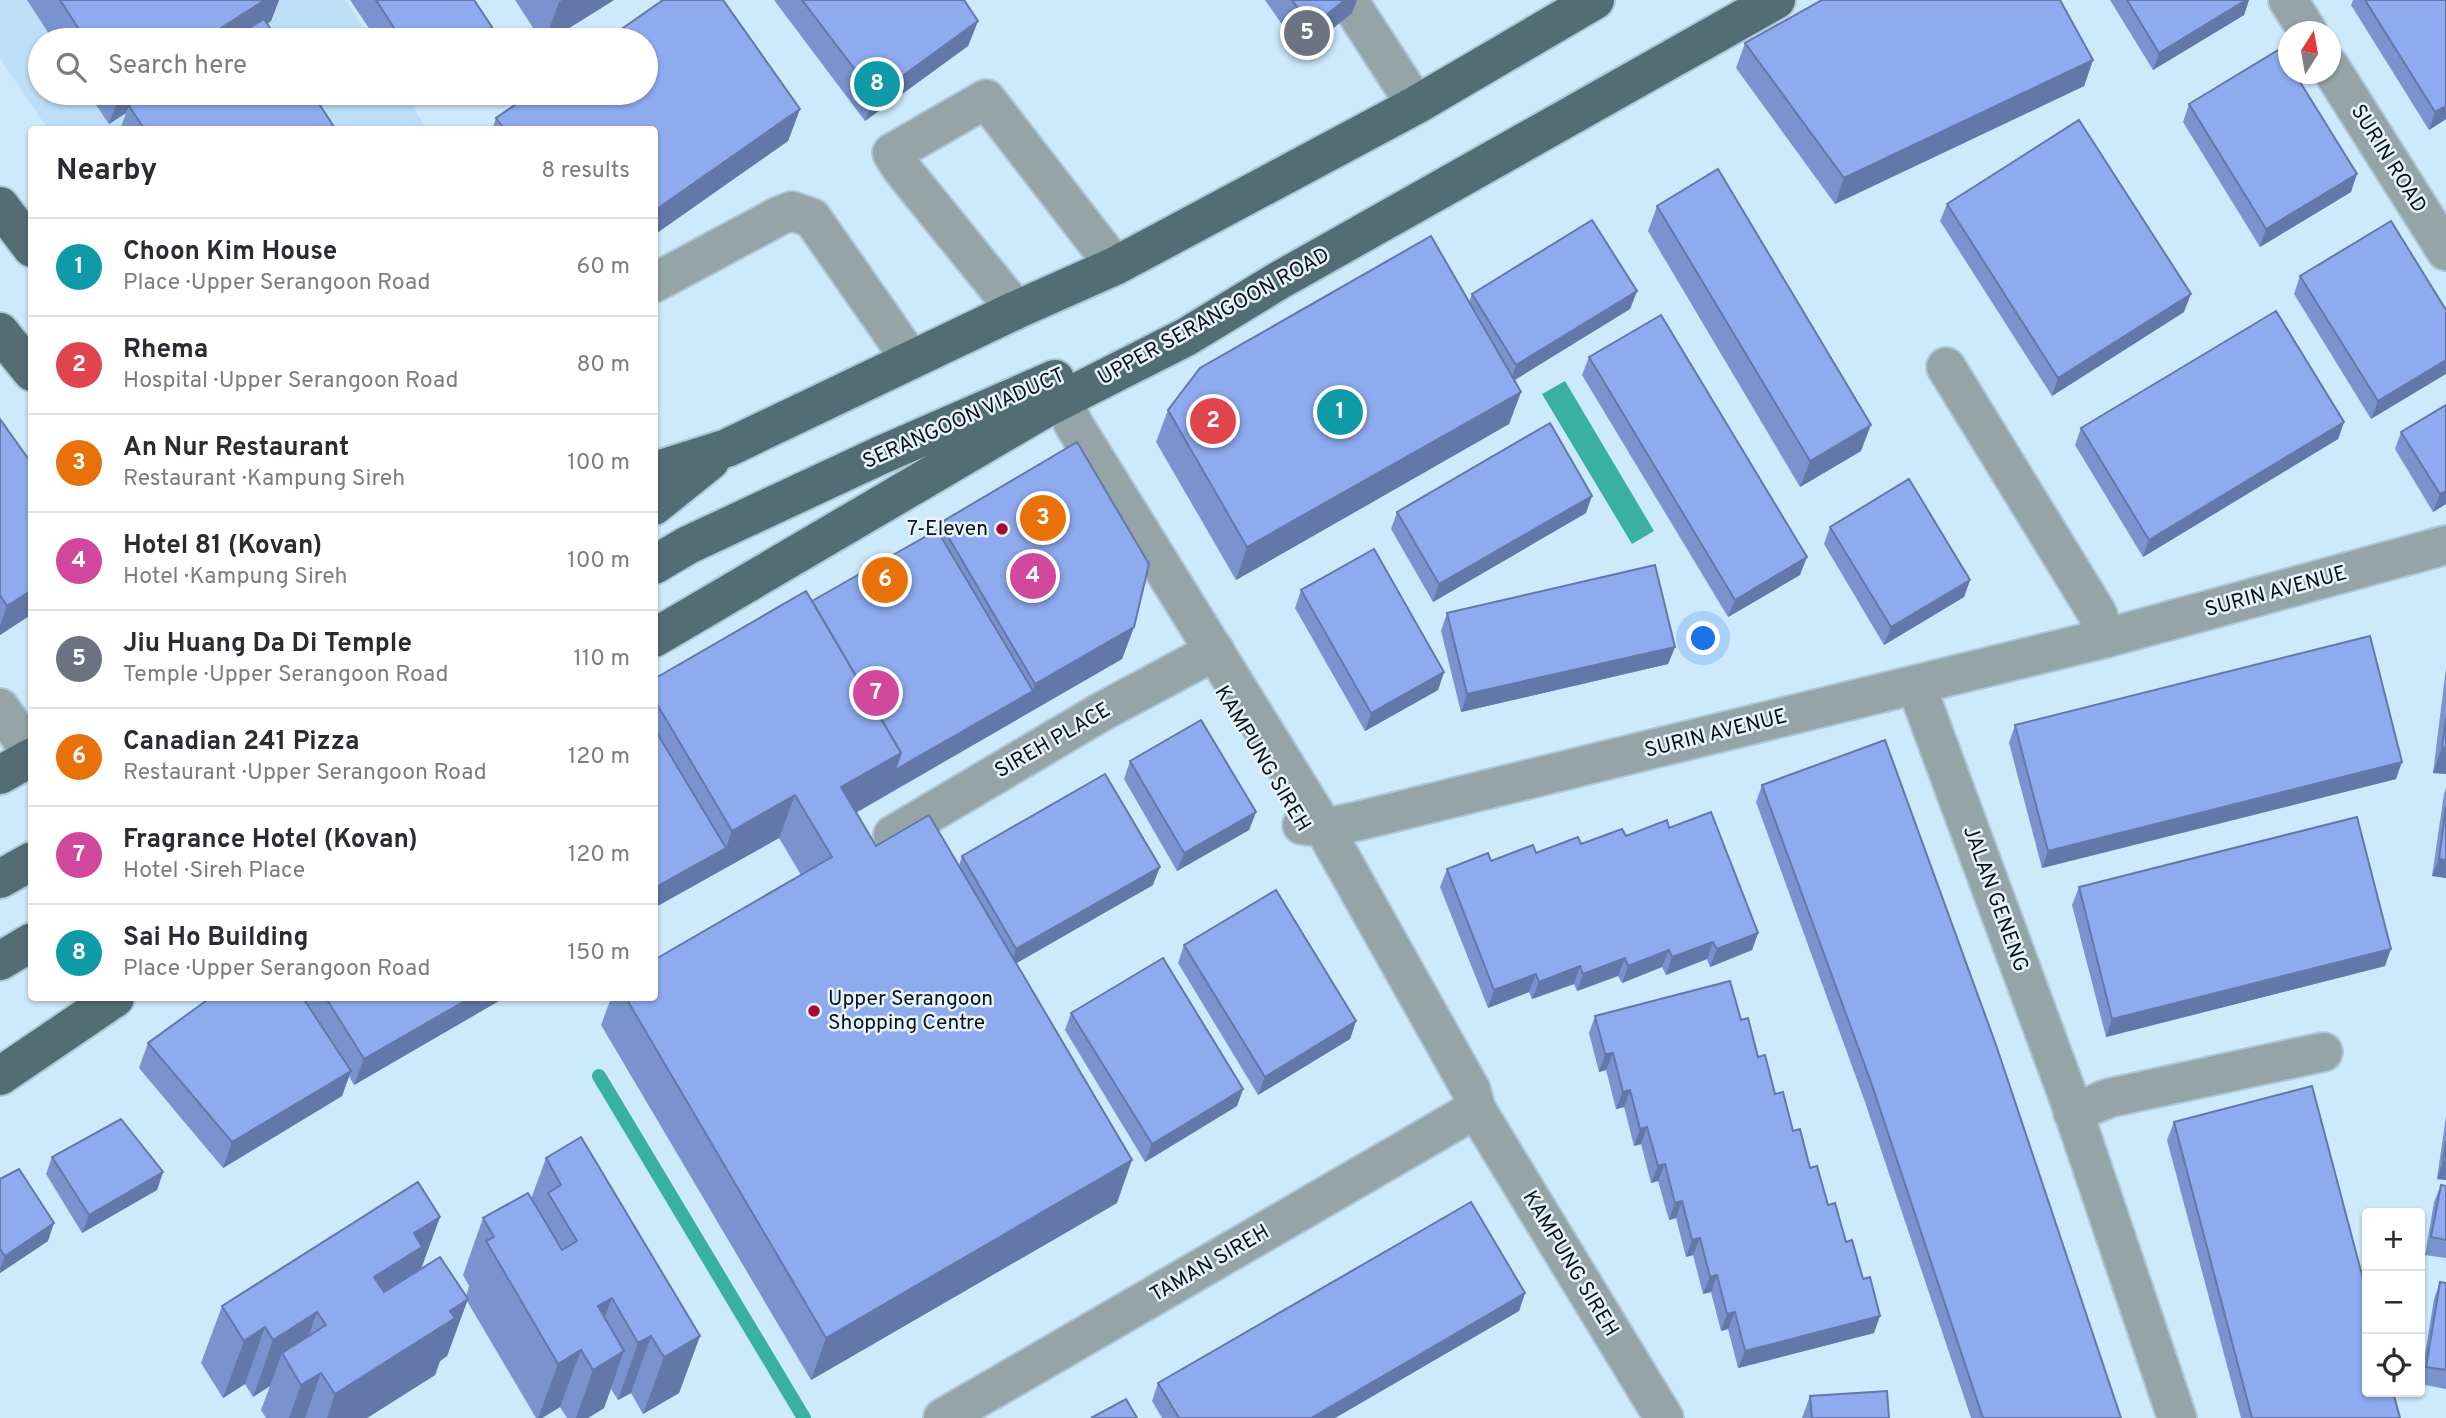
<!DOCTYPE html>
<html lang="en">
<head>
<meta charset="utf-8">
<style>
  :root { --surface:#fff; --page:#f2f2f3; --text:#2b2b33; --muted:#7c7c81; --line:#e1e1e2; --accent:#1a73e8 }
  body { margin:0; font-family:Overpass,sans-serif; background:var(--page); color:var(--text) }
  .controls { position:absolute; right:21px; bottom:21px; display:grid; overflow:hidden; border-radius:7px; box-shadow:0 2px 5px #0004 }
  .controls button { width:63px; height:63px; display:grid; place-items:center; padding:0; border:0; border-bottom:2px solid var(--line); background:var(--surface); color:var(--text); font:35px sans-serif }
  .compass { position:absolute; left:2278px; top:21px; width:63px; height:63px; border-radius:50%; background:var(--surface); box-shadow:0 2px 5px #0004; rotate:11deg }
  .you { position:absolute; left:1704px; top:639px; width:24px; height:24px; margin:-18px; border:5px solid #fff; border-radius:50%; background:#1a73e8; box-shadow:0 0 0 10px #1a73e833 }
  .badge { display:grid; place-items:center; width:46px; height:46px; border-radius:50%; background:var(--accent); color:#fff; font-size:23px; font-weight:700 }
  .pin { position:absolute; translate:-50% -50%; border:4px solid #fff; box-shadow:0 2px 7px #0006 }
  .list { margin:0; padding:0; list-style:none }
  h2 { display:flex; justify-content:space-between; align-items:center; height:91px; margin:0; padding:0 28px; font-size:30px }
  h2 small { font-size:23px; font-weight:400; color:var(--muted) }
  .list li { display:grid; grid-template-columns:46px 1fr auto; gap:21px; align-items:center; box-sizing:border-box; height:98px; padding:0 28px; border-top:2px solid var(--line) }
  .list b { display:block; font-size:26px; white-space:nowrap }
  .list p { margin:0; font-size:23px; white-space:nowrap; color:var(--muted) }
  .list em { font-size:23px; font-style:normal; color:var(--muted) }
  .icon { flex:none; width:38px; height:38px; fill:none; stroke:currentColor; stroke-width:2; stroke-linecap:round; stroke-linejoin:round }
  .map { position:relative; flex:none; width:2446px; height:1418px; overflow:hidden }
  .search { position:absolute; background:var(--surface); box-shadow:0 2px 5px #0004; left:28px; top:28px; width:630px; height:77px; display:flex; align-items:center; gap:18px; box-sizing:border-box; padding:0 24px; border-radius:38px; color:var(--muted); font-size:26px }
  .panel { position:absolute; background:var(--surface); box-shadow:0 2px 5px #0004; left:28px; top:126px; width:630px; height:875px; border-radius:7px }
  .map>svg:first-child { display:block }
  .built { fill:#bcdef6 }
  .water { fill:#39b0a2 }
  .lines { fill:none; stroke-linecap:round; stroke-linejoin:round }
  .stream { stroke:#39b0a2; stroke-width:14 }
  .minor-casing { stroke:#aec7d8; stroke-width:42 }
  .major-casing { stroke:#aec7d8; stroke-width:42 }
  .minor { stroke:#95a4a7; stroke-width:38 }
  .major { stroke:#526e74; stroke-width:38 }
  .wall { fill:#7a93ce }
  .shaded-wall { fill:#6378a8 }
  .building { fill:#8eabf0; stroke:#6378a8; stroke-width:2 }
  .poi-dot { fill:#a50a33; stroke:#e8f3fb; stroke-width:2.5 }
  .labels { text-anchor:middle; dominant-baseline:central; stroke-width:5; stroke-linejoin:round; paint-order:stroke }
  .street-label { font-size:21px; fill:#091219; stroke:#e8f3fb }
  .poi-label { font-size:21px; fill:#091219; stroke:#e8f3fb; text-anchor:end }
</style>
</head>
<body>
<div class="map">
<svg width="2446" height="1418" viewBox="0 0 2446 1418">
  <rect width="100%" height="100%" fill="#cde9fc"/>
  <path class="built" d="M0,0H346L371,40H40V93H404L427,129H48L0,59Z"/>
  <path class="water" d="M1565,381L1654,531L1632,544L1542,394Z"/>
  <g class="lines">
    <path class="stream" d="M599,1076L804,1418"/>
    <g class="minor-casing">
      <g id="minor">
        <path d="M1348,0L1416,105"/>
        <path d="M2288,0L2308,32"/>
        <path d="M2330,67L2446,251"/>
        <path d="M654,283L779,216L792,211L812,218L911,360"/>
        <path d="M1016,310L901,168L892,153L986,99L1115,266"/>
        <path d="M1946,367L2097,613L2106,638"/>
        <path d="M1063,401L1074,425L1324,828L1471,1090L1476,1109L1664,1418"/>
        <path d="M1916,685L2068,1096L2177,1418"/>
        <path d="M0,708L32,754"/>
        <path d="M1302,825L1324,828L1358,821L2106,638L2446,545"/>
        <path d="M893,835L1101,712L1215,651"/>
        <path d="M2073,1113L2109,1098L2323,1052"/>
        <path d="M943,1418L1476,1109"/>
      </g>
    </g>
    <g class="major-casing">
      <g id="major">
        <path d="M0,206L32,248"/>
        <path d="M0,332L32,372"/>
        <path d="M654,471L727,448L1016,310L1115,266L1416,105L1595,0"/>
        <path d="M654,506L710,461"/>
        <path d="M654,565L688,545L881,455L1055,379"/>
        <path d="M654,638L1044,409L1186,337L1278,281L1776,0"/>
        <path d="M0,775L32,757"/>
        <path d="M0,879L32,861"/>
        <path d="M0,961L32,942"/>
        <path d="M0,1076L115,998"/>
      </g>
    </g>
    <use href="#minor" class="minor"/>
    <use href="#major" class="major"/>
  </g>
  <g class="wall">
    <path d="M27,0H279L271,21L267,24L278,40H53Z"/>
    <path d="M350,0H474L487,40H377Z"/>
    <path d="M515,0H614L550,40H541Z"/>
    <path d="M663,0H723L800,109L788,141L654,235V130H492L496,118L532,93H646V40H606Z"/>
    <path d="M774,0H964L978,21L968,46L865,121Z"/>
    <path d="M1265,0H1357L1352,13L1302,53Z"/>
    <path d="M2110,0H2249L2244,15L2153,70Z"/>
    <path d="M2353,0H2446V119L2429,130L2351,5Z"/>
    <path d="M1745,43L2093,60L2084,86L1835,204L1736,68Z"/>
    <path d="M88,93H312L336,130H120L126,113L109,124Z"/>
    <path d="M2189,104L2351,192L2260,247L2183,122Z"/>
    <path d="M1947,204L2184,312L2052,396L1940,221Z"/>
    <path d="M1657,206L1861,451L1800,487L1648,231Z"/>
    <path d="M2300,276L2446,310L2371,419L2294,294Z"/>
    <path d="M1637,291L1630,309L1514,380L1521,392L1509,424L1236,580L1156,442L1168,410L1469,302L1472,294Z"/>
    <path d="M1589,357L1800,575L1728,617L1582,375Z"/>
    <path d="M0,419L32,464V614L0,635Z"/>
    <path d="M2344,422L2338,439L2143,557L2075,445L2081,428Z"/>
    <path d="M2401,432L2446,504L2433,512L2395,449Z"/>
    <path d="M1397,512L1586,513L1433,602L1391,529Z"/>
    <path d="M940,523L1134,627L1122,659L856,813L876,846L959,866L962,856L1153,885L1016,963L1117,1203L811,1380L601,1025L611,998H654L801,875L779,838L654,908V679L812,601L937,530Z"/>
    <path d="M1830,527L1970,580L1964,597L1884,645L1824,544Z"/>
    <path d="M1301,590L1444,672L1438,690L1365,731L1295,608Z"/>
    <path d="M1447,613L1675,647L1668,664L1461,712L1441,631Z"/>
    <path d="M2446,668V774L2433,773Z"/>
    <path d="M2015,725L2396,779L2042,868L2009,743Z"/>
    <path d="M1130,761L1256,812L1249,830L1177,871L1124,779Z"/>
    <path d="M1762,785L2121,1418H1971L1865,1102L1756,802Z"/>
    <path d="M2446,788V878L2432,876L2444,794Z"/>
    <path d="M1669,828L1758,933L1752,950L1710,967L1707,959L1666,975L1662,967L1622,983L1618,976L1577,991L1574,984L1532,999L1529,992L1488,1008L1440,887L1447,869Z"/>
    <path d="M2079,887L2385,966L2106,1037L2072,905Z"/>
    <path d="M1184,945L1356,1021L1350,1039L1258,1095L1178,963Z"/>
    <path d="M210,998H504L354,1085L349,1076L342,1096L223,1168L139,1068L148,1043Z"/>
    <path d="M1071,1013L1243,1089L1237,1106L1145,1162L1065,1030Z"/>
    <path d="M1595,1016L1741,1020L1846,1242L1874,1333L1738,1368L1728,1329L1721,1331L1711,1292L1703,1294L1693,1255L1686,1257L1676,1218L1669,1220L1658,1181L1651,1183L1641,1144L1634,1146L1624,1107L1616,1109L1606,1070L1599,1072L1589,1033Z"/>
    <path d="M2446,1116V1180L2437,1179Z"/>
    <path d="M2174,1122L2400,1418H2241L2167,1140Z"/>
    <path d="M52,1157L163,1172L157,1190L82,1233L46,1174Z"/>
    <path d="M546,1158L700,1336L679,1393L643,1414L631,1393L618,1400L611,1389L604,1408L588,1418H567L560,1407L542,1418H536L467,1301L447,1356L440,1361L435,1375L367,1418H266L261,1410L270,1386L253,1397L245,1384L223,1398L201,1363L222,1306L440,1217L421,1269L466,1297L469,1286L463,1275L483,1218L531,1199Z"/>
    <path d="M0,1179L48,1241L0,1273Z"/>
    <path d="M2441,1185L2446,1186V1258L2425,1255L2434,1202Z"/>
    <path d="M2440,1282L2446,1283V1389L2420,1384L2434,1299Z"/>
    <path d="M1525,1293L1519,1311L1335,1418H1162L1152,1401L1158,1383Z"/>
    <path d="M1810,1396L1812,1418H1802Z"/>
  </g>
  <g class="shaded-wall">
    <path d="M265,0H279L271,21L240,40H202Z"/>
    <path d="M562,0H614L550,40H545L559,2Z"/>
    <path d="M1345,0H1357L1352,13L1302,53L1311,27Z"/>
    <path d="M2246,0H2249L2244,15L2153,70L2159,53Z"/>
    <path d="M978,21L968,46L865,121L875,96Z"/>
    <path d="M492,27L487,40H471Z"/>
    <path d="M2093,60L2084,86L1835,204L1844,178Z"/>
    <path d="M120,93H158L129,106L126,113L109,124Z"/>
    <path d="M2446,106V119L2429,130L2435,112Z"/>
    <path d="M800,109L788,141L654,235V211Z"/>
    <path d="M2357,174L2351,192L2260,247L2266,229Z"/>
    <path d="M1637,291L1630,309L1510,383L1516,365Z"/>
    <path d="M2191,294L2184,312L2052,396L2058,378Z"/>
    <path d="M2446,360V374L2371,419L2378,401Z"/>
    <path d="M1521,392L1509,424L1236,580L1247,547Z"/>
    <path d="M2344,422L2338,439L2143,557L2149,540Z"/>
    <path d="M1871,425L1861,451L1800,487L1810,461Z"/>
    <path d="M2446,491V504L2433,512L2440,494Z"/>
    <path d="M1592,496L1586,513L1433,602L1439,584Z"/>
    <path d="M1807,557L1800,575L1728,617L1735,600Z"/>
    <path d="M1970,580L1964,597L1884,645L1891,627Z"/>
    <path d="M32,590V614L0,635V626L7,606Z"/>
    <path d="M1134,627L1122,659L825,830L841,787L901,753L1033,691L1035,684Z"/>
    <path d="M1675,647L1668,664L1461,712L1467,694Z"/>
    <path d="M1444,672L1438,690L1365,731L1371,713Z"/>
    <path d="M2442,747L2446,748V774L2433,773Z"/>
    <path d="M2402,762L2396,779L2042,868L2048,851Z"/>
    <path d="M795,795L779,838L654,908V888L726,848L732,831Z"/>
    <path d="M1256,812L1249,830L1177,871L1184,853Z"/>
    <path d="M2439,859L2446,860V878L2432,876Z"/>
    <path d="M1160,867L1153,885L1010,967L1016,949Z"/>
    <path d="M1758,933L1752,950L1710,967L1717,949Z"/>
    <path d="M1713,942L1707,959L1666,975L1672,957Z"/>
    <path d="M2391,949L2385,966L2106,1037L2112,1019Z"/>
    <path d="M1669,950L1662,967L1622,983L1628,966Z"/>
    <path d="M1625,958L1618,976L1577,991L1583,974Z"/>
    <path d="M1580,966L1574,984L1532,999L1539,982Z"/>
    <path d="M1536,974L1529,992L1488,1008L1494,990Z"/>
    <path d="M470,998H504L354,1085L364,1059Z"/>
    <path d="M1356,1021L1350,1039L1258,1095L1265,1077Z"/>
    <path d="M1613,1053L1606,1070L1599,1072L1605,1054Z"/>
    <path d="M351,1071L342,1096L223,1168L232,1142Z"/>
    <path d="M1243,1089L1237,1106L1145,1162L1152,1144Z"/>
    <path d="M1630,1090L1624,1107L1616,1109L1623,1092Z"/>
    <path d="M1647,1127L1641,1144L1634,1146L1640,1129Z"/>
    <path d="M1132,1160L1117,1203L811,1380L826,1338Z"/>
    <path d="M2443,1162H2446V1180L2437,1179Z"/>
    <path d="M1665,1164L1658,1181L1651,1183L1658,1166Z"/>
    <path d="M163,1172L157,1190L82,1233L89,1215Z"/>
    <path d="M1682,1201L1676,1218L1669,1220L1675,1203Z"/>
    <path d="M440,1217L419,1274L354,1334L374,1277L414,1233Z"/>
    <path d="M54,1223L48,1241L0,1273V1269L5,1256Z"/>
    <path d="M1700,1238L1693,1255L1686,1257L1692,1240Z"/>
    <path d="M1717,1275L1711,1292L1703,1294L1710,1277Z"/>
    <path d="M1525,1293L1519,1311L1335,1418H1311Z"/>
    <path d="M612,1298L591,1355L598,1306Z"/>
    <path d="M468,1299L447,1356L440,1361L435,1375L367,1418H327L335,1394L450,1311Z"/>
    <path d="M317,1312L297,1369L282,1353L270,1386L253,1397L273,1340Z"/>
    <path d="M1735,1312L1728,1329L1721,1331L1727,1314Z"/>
    <path d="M1880,1316L1874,1333L1738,1368L1745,1351Z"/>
    <path d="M265,1327L245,1384L223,1398L244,1341Z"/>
    <path d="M651,1336L631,1393L618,1400L638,1343Z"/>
    <path d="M700,1336L679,1393L643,1414L664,1357Z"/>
    <path d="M581,1350L560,1407L542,1418H538L558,1364Z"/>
    <path d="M624,1351L604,1408L588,1418H576L593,1370Z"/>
    <path d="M321,1373L305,1418H289L301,1385Z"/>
  </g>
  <g class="building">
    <path d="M60,0H265L202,40H86Z"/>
    <path d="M376,0H474L492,27L471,40H402Z"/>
    <path d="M663,0H723L800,109L654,211V130H505L496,118L532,93H646V40H606Z"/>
    <path d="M802,0H964L978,21L875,96Z"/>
    <path d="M1292,0H1345L1311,27Z"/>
    <path d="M1822,0H2060L2093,60L1844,178L1745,43Z"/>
    <path d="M2127,0H2246L2159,53Z"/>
    <path d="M2365,0H2446V106L2435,112Z"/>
    <path d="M264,19L278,40H230Z"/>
    <path d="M2280,49L2288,63V74H2295L2357,174L2266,229L2189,104Z"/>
    <path d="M149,93H312L336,130H145L129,106Z"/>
    <path d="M2079,120L2191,294L2058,378L1947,204Z"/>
    <path d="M1718,169L1871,425L1810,461L1657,206Z"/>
    <path d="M1592,220L1637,291L1516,365L1472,294Z"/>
    <path d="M2391,221L2446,310V360L2378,401L2300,276Z"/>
    <path d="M1431,236L1521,392L1247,547L1168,410L1200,368Z"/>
    <path d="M2276,311L2344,422L2149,540L2081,428Z"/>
    <path d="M1661,315L1807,557L1735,600L1589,357Z"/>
    <path d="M2446,405V491L2440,494L2401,432Z"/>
    <path d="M0,419L32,464V590L7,606L0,595Z"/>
    <path d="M1550,423L1592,496L1439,584L1397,512Z"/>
    <path d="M1077,442L1149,564L1134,627L1035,684L940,523Z"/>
    <path d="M1909,479L1970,580L1891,627L1830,527Z"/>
    <path d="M937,530L1033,691L895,770L901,753L812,601Z"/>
    <path d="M1374,549L1444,672L1371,713L1301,590Z"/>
    <path d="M1655,565L1675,647L1467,694L1447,613Z"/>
    <path d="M806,591L901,753L841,787L876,846L929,815L1132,1160L826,1338L626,998H654V960L832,857L795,795L732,831L654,699V679Z"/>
    <path d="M2370,636L2402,762L2048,851L2015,725Z"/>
    <path d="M2446,718V748L2442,747Z"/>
    <path d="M1201,720L1256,812L1184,853L1130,761Z"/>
    <path d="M654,728L726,848L654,888Z"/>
    <path d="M1885,740L1996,1045L2121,1418H1983L1872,1085L1762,785Z"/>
    <path d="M1105,774L1160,867L1016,949L962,856Z"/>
    <path d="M2446,806V860L2439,859Z"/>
    <path d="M1711,812L1758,933L1717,949L1713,942L1672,957L1669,950L1628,966L1625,958L1583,974L1580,966L1539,982L1536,974L1494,990L1447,869L1488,853L1491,861L1533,845L1536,853L1578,837L1581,844L1622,829L1626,836L1667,820L1669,828Z"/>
    <path d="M2357,817L2391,949L2112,1019L2079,887Z"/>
    <path d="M1276,890L1356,1021L1265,1077L1184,945Z"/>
    <path d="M1163,958L1243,1089L1152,1144L1071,1013Z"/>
    <path d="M1730,981L1741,1020L1748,1018L1758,1057L1765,1055L1775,1094L1783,1092L1793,1131L1800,1129L1810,1168L1817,1166L1828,1205L1835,1203L1846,1242L1852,1240L1863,1279L1870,1277L1880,1316L1745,1351L1735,1312L1727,1314L1717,1275L1710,1277L1700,1238L1692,1240L1682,1201L1675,1203L1665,1164L1658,1166L1647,1127L1640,1129L1630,1090L1623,1092L1613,1053L1605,1054L1595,1016Z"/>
    <path d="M210,998H303L351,1071L232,1142L148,1043Z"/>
    <path d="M326,998H470L364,1059Z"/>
    <path d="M2312,1086L2367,1294V1392H2393L2400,1418H2252L2174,1122Z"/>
    <path d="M121,1119L163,1172L89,1215L52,1157Z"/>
    <path d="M581,1137L700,1336L664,1357L651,1336L638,1343L612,1298L598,1306L624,1351L593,1370L581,1350L558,1364L486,1241L494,1237L483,1218L528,1193L562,1250L577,1241L548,1193L561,1185L546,1158Z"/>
    <path d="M2446,1141V1162H2443Z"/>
    <path d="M19,1169L54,1223L5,1256L0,1249V1179Z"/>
    <path d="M418,1182L440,1217L414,1233L422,1247L374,1277L384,1292L440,1257L468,1299L450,1311L455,1318L335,1394L321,1373L301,1385L282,1353L326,1325L317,1312L273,1340L265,1327L244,1341L222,1306Z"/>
    <path d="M2441,1185L2446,1186V1240L2431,1237Z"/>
    <path d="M1471,1202L1525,1293L1311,1418H1179L1158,1383Z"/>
    <path d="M2440,1282L2446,1283V1370L2426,1367Z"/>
    <path d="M1887,1391L1889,1418H1812L1810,1396Z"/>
    <path d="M1126,1399L1137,1418H1091Z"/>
  </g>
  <g class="poi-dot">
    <circle cx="1002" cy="529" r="7"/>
    <circle cx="814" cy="1011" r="7"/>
  </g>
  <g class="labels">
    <g class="street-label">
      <text transform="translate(2388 159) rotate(58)">SURIN ROAD</text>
      <text transform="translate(1214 317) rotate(-29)">UPPER SERANGOON ROAD</text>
      <text transform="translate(964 419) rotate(-24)">SERANGOON VIADUCT</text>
      <text transform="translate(2276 592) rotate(-15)">SURIN AVENUE</text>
      <text transform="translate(1716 734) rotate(-14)">SURIN AVENUE</text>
      <text transform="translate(1053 741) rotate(-30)">SIREH PLACE</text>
      <text transform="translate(1262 759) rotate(59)">KAMPUNG SIREH</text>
      <text transform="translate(1995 899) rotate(70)">JALAN GENENG</text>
      <text transform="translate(1210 1264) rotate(-30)">TAMAN SIREH</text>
      <text transform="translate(1570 1264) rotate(59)">KAMPUNG SIREH</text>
    </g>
    <g class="poi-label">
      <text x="988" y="529">7-Eleven</text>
      <text x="828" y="999" text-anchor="start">Upper Serangoon<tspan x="828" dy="24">Shopping Centre</tspan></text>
    </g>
  </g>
</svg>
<div class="controls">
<button>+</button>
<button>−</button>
<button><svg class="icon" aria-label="locate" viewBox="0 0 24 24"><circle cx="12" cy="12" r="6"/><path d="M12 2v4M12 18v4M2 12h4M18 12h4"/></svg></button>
</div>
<svg class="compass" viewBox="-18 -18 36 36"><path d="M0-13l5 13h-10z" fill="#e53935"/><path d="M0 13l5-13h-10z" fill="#7c7c81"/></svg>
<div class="you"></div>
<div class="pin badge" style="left:1340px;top:412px;background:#0f9aa8">1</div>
<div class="pin badge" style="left:1213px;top:421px;background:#e0444e">2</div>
<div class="pin badge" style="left:1043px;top:518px;background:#e8710a">3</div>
<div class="pin badge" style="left:1033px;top:576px;background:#d1479c">4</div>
<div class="pin badge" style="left:1307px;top:33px;background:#6b7280">5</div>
<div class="pin badge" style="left:885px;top:580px;background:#e8710a">6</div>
<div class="pin badge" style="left:876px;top:693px;background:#d1479c">7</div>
<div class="pin badge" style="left:877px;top:84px;background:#0f9aa8">8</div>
<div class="search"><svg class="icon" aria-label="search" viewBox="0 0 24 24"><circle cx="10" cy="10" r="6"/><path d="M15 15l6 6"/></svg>Search here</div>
<section class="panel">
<h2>Nearby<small>8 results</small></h2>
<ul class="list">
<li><span class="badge" style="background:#0f9aa8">1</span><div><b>Choon Kim House</b><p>Place · Upper Serangoon Road</p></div><em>60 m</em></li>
<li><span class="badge" style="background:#e0444e">2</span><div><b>Rhema</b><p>Hospital · Upper Serangoon Road</p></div><em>80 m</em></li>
<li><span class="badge" style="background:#e8710a">3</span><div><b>An Nur Restaurant</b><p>Restaurant · Kampung Sireh</p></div><em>100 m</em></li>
<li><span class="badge" style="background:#d1479c">4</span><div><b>Hotel 81 (Kovan)</b><p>Hotel · Kampung Sireh</p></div><em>100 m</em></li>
<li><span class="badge" style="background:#6b7280">5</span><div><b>Jiu Huang Da Di Temple</b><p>Temple · Upper Serangoon Road</p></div><em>110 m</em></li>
<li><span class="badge" style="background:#e8710a">6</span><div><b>Canadian 241 Pizza</b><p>Restaurant · Upper Serangoon Road</p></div><em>120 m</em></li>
<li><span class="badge" style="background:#d1479c">7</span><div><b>Fragrance Hotel (Kovan)</b><p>Hotel · Sireh Place</p></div><em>120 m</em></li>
<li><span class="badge" style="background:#0f9aa8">8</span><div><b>Sai Ho Building</b><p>Place · Upper Serangoon Road</p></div><em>150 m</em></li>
</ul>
</section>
</div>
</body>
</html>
